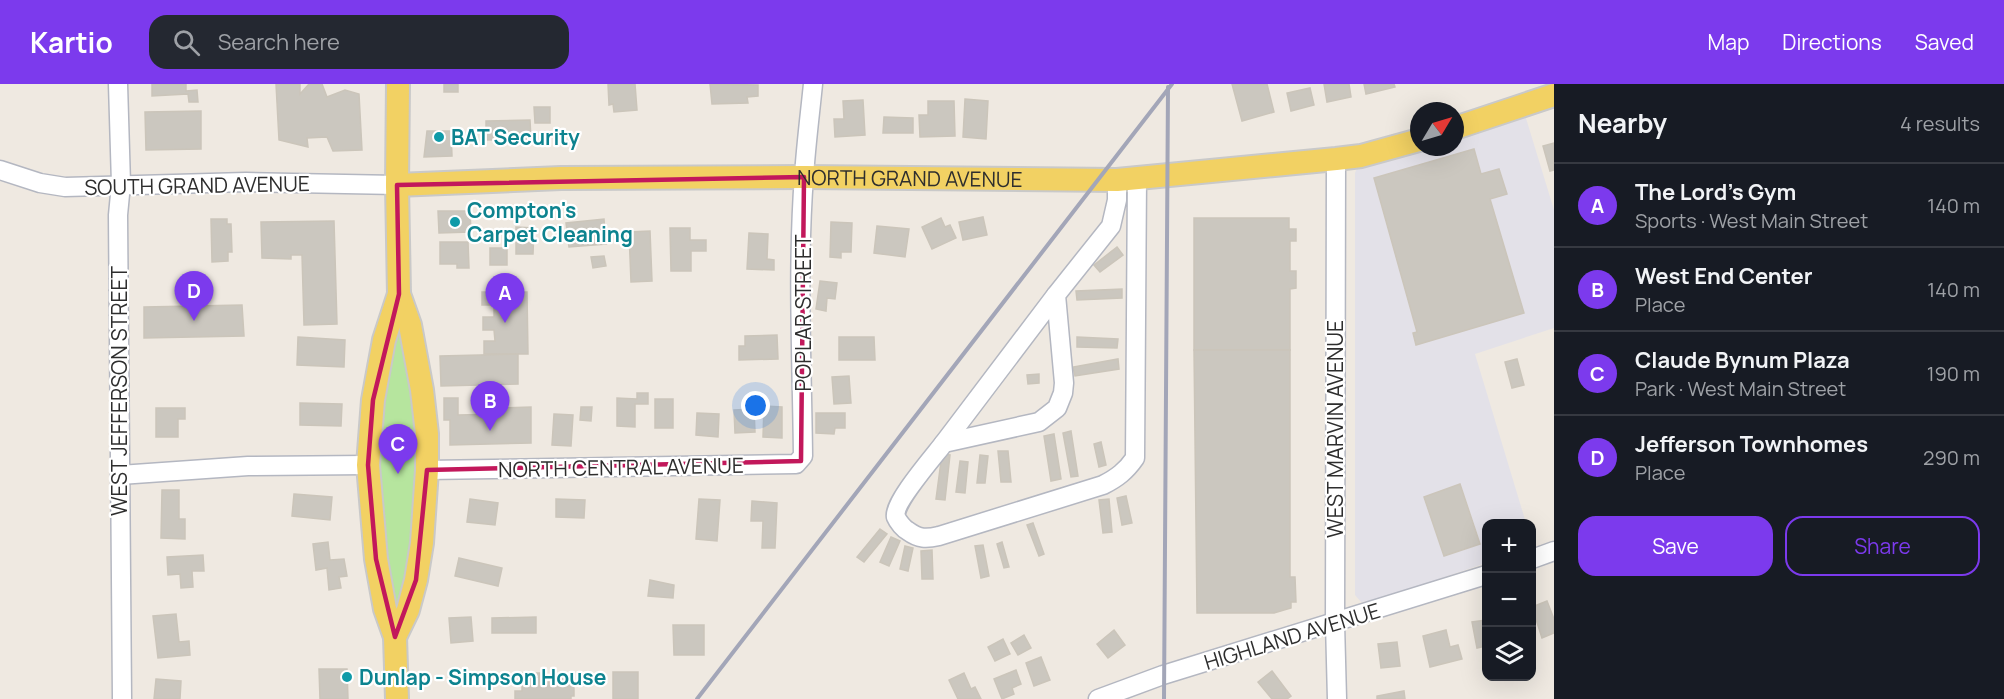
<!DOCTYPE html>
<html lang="en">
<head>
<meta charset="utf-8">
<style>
  :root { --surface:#171b24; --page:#242831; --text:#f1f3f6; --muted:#9ea1a6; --line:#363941; --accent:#7c3aed }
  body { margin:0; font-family:Manrope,sans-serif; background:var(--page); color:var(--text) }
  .controls { position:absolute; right:18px; bottom:18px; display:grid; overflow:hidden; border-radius:12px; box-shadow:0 6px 24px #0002 }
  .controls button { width:54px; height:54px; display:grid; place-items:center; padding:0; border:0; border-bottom:2px solid var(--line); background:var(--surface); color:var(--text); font:30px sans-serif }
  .compass { position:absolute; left:1410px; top:18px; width:54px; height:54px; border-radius:50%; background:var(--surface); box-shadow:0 6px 24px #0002; rotate:52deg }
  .you { position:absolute; left:756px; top:322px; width:21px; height:21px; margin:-15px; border:4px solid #fff; border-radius:50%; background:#1a73e8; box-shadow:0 0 0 9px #1a73e833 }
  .badge { display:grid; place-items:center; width:39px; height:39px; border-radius:50%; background:var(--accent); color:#fff; font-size:20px; font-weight:700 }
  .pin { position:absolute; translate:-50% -50px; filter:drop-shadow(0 2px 3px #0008) }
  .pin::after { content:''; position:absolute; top:32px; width:21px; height:18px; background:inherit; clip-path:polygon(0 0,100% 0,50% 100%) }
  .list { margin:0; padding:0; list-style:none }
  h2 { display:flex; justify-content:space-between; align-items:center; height:78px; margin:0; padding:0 24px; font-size:26px }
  h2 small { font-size:20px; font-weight:400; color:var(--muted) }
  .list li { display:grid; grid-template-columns:39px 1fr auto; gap:18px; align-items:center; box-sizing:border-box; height:84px; padding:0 24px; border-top:2px solid var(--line) }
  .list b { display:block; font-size:22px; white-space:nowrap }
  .list p { margin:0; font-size:20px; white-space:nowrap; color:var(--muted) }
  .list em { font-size:20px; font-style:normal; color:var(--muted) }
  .actions { display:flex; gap:12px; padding:18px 24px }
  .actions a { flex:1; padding:14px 0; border:2px solid var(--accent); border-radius:18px; text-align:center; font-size:21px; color:var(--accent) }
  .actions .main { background:var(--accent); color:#fff }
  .icon { flex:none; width:33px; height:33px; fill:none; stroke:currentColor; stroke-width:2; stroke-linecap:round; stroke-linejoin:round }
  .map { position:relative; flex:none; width:1554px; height:615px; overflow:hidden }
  header { display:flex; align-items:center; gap:36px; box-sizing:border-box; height:84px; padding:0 30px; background:var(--accent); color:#fff }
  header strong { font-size:28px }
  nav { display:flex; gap:33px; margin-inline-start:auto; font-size:21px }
  .search { width:420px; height:54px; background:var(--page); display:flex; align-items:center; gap:15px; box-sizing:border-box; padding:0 21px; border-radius:18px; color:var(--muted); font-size:22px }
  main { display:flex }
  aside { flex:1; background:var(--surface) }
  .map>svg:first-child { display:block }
  .industrial { fill:#e3e1e8 }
  .green { fill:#b6e59e }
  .building { fill:#cbc7bf; stroke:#cbc5ba; stroke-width:1.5 }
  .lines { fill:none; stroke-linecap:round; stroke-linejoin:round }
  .minor-casing { stroke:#b4b7c1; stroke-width:21 }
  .major-casing { stroke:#c9c9c9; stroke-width:26 }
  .minor { stroke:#fff; stroke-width:18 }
  .major { stroke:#f2d163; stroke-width:22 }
  .rail { stroke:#a3a6b8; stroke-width:4 }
  .marked { fill:none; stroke:#c2185b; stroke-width:4.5; stroke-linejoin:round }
  .culture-dot { fill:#0f9aa8; stroke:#fff; stroke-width:2 }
  .labels { text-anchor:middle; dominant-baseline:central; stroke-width:4.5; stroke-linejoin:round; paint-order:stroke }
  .culture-label { font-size:21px; font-weight:bold; fill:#0d838f; stroke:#fff; text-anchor:start }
  .street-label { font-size:21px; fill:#2e2e2e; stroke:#fff }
</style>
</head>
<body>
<header>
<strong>Kartio</strong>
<div class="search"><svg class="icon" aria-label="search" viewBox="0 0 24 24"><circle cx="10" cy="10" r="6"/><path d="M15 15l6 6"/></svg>Search here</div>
<nav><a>Map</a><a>Directions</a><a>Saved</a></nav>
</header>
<main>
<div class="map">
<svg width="1554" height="615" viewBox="0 0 1554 615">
  <rect width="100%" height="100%" fill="#efe9e1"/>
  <path class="industrial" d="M1525,31L1554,126V244L1475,270L1526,439L1486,440V479L1377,516L1361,518L1355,511V89L1357,84L1419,63H1455V52Z"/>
  <path class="green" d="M398,237L419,338L412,476L397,524L384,474L376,347Z"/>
  <g class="building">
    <path d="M152,0H186V7L197,6L198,18H189L188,10L152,12Z"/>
    <path d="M276,0H300V10L309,0H322L327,13L345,6L359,10L362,66L333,67L327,53L307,54L308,63L279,56Z"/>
    <rect x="444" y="0" width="14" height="8"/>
    <path d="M608,0H635L637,26L614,28L613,20L609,21Z"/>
    <path d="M710,0L758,1V12L747,13L748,19L712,20Z"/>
    <path d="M1232,0H1267L1274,28L1242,37Z"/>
    <path d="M1324,0H1349L1351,13L1327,18Z"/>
    <path d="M1364,0H1394L1395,3L1366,10Z"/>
    <path d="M1310,4L1314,21L1291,27L1287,9Z"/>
    <path d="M965,15L988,17L986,55L963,53Z"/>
    <path d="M863,16L865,51L835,53L834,35H844L843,17Z"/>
    <path d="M928,17H954L955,52L920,53L919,31H928Z"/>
    <path d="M534,23H550V39H535Z"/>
    <path d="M201,27V65L146,66L145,28Z"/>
    <path d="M884,33L913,34V49H883Z"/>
    <path d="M530,36L531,55L486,56V37Z"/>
    <path d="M427,47H451L452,72L424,73Z"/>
    <path d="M1554,59V86L1550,87L1543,62Z"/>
    <path d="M1474,65L1481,90L1499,85L1507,110L1490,115L1524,229L1416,261L1413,249L1417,248L1374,94Z"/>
    <path d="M438,127H470L471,148L439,149Z"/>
    <path d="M983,133L987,151L963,156L959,138Z"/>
    <path d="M941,134L945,143L950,141L956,154L932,165L922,143Z"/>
    <path d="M1194,134H1289V145H1296V157H1290V187H1296V204L1290,205V266H1194Z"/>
    <path d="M211,135H227V140H231L232,168H228V177L212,178Z"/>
    <path d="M604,135L606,160L569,163L566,139Z"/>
    <path d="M334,137L337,240L304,241L302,171H291V175L262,174L261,138Z"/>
    <path d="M831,138L852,139L851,168H841V174L830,173Z"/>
    <path d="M877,142L909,145L905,173L874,169Z"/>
    <path d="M516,143L534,144L533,170H516Z"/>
    <path d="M670,144H690V156H706V167H691V187H671Z"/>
    <path d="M650,147L652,197L631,198L629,148Z"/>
    <path d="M749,149L768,150L767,175L774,176V186L747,185Z"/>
    <path d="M440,158H468L469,184H457V180H440Z"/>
    <path d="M1117,163L1123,171L1100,188L1094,181Z"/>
    <rect x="490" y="164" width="17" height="17"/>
    <path d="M604,172L606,182L593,184L591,173Z"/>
    <path d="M820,197L837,199L835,215L827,214L826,227L816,225Z"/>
    <path d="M1122,205V214L1077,216L1076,207Z"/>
    <path d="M482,208H527L528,270H484V257H495L494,246H483V233H494V221H482Z"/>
    <path d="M242,221L244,252L144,254V223Z"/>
    <path d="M777,251L778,275L739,276V262H745V252Z"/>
    <path d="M298,253L345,256L344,283L297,281Z"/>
    <path d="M839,253H874L875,276H839Z"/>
    <path d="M1077,253L1118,255L1117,264L1077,263Z"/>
    <path d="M1194,266H1290V493H1295L1296,518H1291V524L1274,529H1197Z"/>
    <path d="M518,270V300L441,302L440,272Z"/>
    <path d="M1118,275L1119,285L1075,292L1073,283Z"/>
    <path d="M1517,275L1524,301L1512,304L1505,278Z"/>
    <path d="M1039,290V299L1028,300L1027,291Z"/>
    <path d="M849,292L851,319L834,320L832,293Z"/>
    <path d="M637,309H648V320H635V343L617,342V314L637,315Z"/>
    <path d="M444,314H458V331L498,330V324L531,323V359L450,361V336H444Z"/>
    <rect x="655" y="315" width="18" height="29"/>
    <path d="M300,319L342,320L341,342L300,341Z"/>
    <path d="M764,322L782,323V354L763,353Z"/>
    <path d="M581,323H592L591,337L580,336Z"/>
    <path d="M156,324H185V335H178V353H156Z"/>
    <path d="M754,325L755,348L735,349L734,326Z"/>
    <path d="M697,329L719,330L718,353L696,351Z"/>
    <path d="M816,329H845V344H835L834,350L816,349Z"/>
    <path d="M554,330L573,331L571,362L552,361Z"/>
    <path d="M1071,347L1078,392L1071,393L1063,349Z"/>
    <path d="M1054,350L1061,395L1051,397L1044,352Z"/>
    <path d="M1101,358L1106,381L1099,383L1094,360Z"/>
    <path d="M998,367H1008L1011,398H1001Z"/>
    <path d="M942,370L950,371L945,416L936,415Z"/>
    <path d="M980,371L988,372L985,399H977Z"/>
    <path d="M960,377L968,378L965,409L956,408Z"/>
    <path d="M1460,400L1480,460L1444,472L1424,413Z"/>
    <path d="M162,406H179V435H185V455L161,454Z"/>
    <path d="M294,410L332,413L330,436L292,432Z"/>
    <path d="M1126,412L1132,439L1122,441L1117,414Z"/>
    <path d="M470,415L498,419L495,441L467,438Z"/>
    <path d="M556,415L585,416L584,434L556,433Z"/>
    <path d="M699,415L720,416L717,457L696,455Z"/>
    <path d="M1109,415L1112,448L1103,449L1099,416Z"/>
    <path d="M752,417L777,419L775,464H762L763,437H751Z"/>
    <path d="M1033,439L1044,470L1039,472L1027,441Z"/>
    <path d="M880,445L887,450L864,478L857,473Z"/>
    <path d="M891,453L900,457L889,482L880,478Z"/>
    <path d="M328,458L330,476L344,475L347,492L339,493L341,504L329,506L327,484L316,486L313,460Z"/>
    <path d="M1002,458L1009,483L1004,484L997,460Z"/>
    <path d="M983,461L989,492L981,494L975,462Z"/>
    <path d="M905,462L913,464L908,487L900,485Z"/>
    <path d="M932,466L933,495H922L921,467Z"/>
    <path d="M203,471L204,487H192L193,503L181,504L180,490L168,491L167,473Z"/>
    <path d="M459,474L502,484L498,502L455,492Z"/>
    <path d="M650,496L674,501L673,514L648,512Z"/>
    <path d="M1547,517L1554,535V549L1542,554L1532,523Z"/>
    <path d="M176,530L179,558L189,557L190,571L158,574L153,532Z"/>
    <path d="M471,533L473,557L451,559L449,534Z"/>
    <path d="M536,533V549H492V534Z"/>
    <path d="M1486,536V562L1477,564L1472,538Z"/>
    <path d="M673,541H704V571H674Z"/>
    <path d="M1114,546L1125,561L1108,574L1097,560Z"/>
    <path d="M1446,546L1450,563L1458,561L1462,575L1430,583L1423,552Z"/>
    <path d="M1024,551L1031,564L1018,571L1011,559Z"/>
    <path d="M1003,555L1010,570L995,577L988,563Z"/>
    <path d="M1397,558L1400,582L1381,584L1378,560Z"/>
    <path d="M1041,573L1050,596L1034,602L1026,579Z"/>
    <path d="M319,585H347L348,615H320Z"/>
    <path d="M1016,586L1021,600L1012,604L1014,610L1002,615L994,595Z"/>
    <path d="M1272,587L1291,612L1287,615H1272L1258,598Z"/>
    <rect x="613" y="588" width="25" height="27"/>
    <path d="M522,589H540V598H558V591H574V612H571V615H515V607H522Z"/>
    <path d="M964,589L971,605L975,603L981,615H958L949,596Z"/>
    <path d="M156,595L181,597L180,615H154Z"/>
    <path d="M1404,607L1405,615H1377V612Z"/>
  </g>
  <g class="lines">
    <g class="minor-casing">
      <g id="minor">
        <path d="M118,0L121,100L118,131L122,615"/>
        <path d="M1336,75L1335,539L1337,615"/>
        <path d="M0,86L40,99L65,103L246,98L397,101"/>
        <path d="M1117,96V116L1111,142L1056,211L1064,299L1063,309L1057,324L1039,338L944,359C935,371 892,420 896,433C898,438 904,445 908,447C919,455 926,455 939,452L1103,401C1117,394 1126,387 1135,374L1137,94"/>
        <path d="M944,359L1056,211"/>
        <path d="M427,386L796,380L803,372C802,279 797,185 804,92C806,61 810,30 813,0"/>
        <path d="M120,391L248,382L368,381"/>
        <path d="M1532,475L1554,467"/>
        <path d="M1098,615L1163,591L1486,491"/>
      </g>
    </g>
    <g class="major-casing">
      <g id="major">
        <path d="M1455,44L1554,11"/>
        <path id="s1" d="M397,101L561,94L804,93L1117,96L1336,75L1361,72L1419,56"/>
        <path d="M395,553L408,526L416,496L422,459L427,386V350L422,306L410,241L399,210L397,101L398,0"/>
        <path d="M397,615L395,553L385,525L376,475L368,381L373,316L384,256L399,210"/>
      </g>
    </g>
    <use href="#minor" class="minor"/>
    <use href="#major" class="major"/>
    <g class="rail">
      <path d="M697,615L1172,0"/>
      <path d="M1164,615L1168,3"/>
    </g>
  </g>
  <path class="marked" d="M804,93L801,377L427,386L416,496L395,553L376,475L368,381L373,316L399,210L397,101Z"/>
  <g class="culture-dot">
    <circle cx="439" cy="53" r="6"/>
    <circle cx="455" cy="138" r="6"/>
    <circle cx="347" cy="593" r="6"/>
  </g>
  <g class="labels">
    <g class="culture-label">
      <text x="451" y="53">BAT Security</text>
      <text x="467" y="126">Compton's<tspan x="467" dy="24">Carpet Cleaning</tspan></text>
      <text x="359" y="593">Dunlap - Simpson House</text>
    </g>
    <g class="street-label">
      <text stroke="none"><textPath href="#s1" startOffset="513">NORTH GRAND AVENUE</textPath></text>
      <text transform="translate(197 101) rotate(-1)">SOUTH GRAND AVENUE</text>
      <text transform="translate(803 229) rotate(-90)">POPLAR STREET</text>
      <text transform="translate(119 307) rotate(-90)">WEST JEFFERSON STREET</text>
      <text transform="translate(1335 345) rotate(-90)">WEST MARVIN AVENUE</text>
      <text transform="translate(621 383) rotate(-1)">NORTH CENTRAL AVENUE</text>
      <text transform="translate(1292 552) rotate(-17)">HIGHLAND AVENUE</text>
    </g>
  </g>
</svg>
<div class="controls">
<button>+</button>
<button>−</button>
<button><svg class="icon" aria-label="layers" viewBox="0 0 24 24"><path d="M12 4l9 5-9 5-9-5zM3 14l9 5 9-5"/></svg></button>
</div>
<svg class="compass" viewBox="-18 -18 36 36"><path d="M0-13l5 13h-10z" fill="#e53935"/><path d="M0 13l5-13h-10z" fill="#9ea1a6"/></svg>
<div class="you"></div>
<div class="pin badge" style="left:505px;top:239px">A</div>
<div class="pin badge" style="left:490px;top:347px">B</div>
<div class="pin badge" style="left:398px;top:390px">C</div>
<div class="pin badge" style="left:194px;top:237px">D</div>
</div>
<aside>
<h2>Nearby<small>4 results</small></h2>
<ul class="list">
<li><span class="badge">A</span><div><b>The Lord's Gym</b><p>Sports · West Main Street</p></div><em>140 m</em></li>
<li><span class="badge">B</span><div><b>West End Center</b><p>Place</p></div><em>140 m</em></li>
<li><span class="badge">C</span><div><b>Claude Bynum Plaza</b><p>Park · West Main Street</p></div><em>190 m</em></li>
<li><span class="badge">D</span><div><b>Jefferson Townhomes</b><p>Place</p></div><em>290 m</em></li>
</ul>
<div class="actions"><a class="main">Save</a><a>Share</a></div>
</aside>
</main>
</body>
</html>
